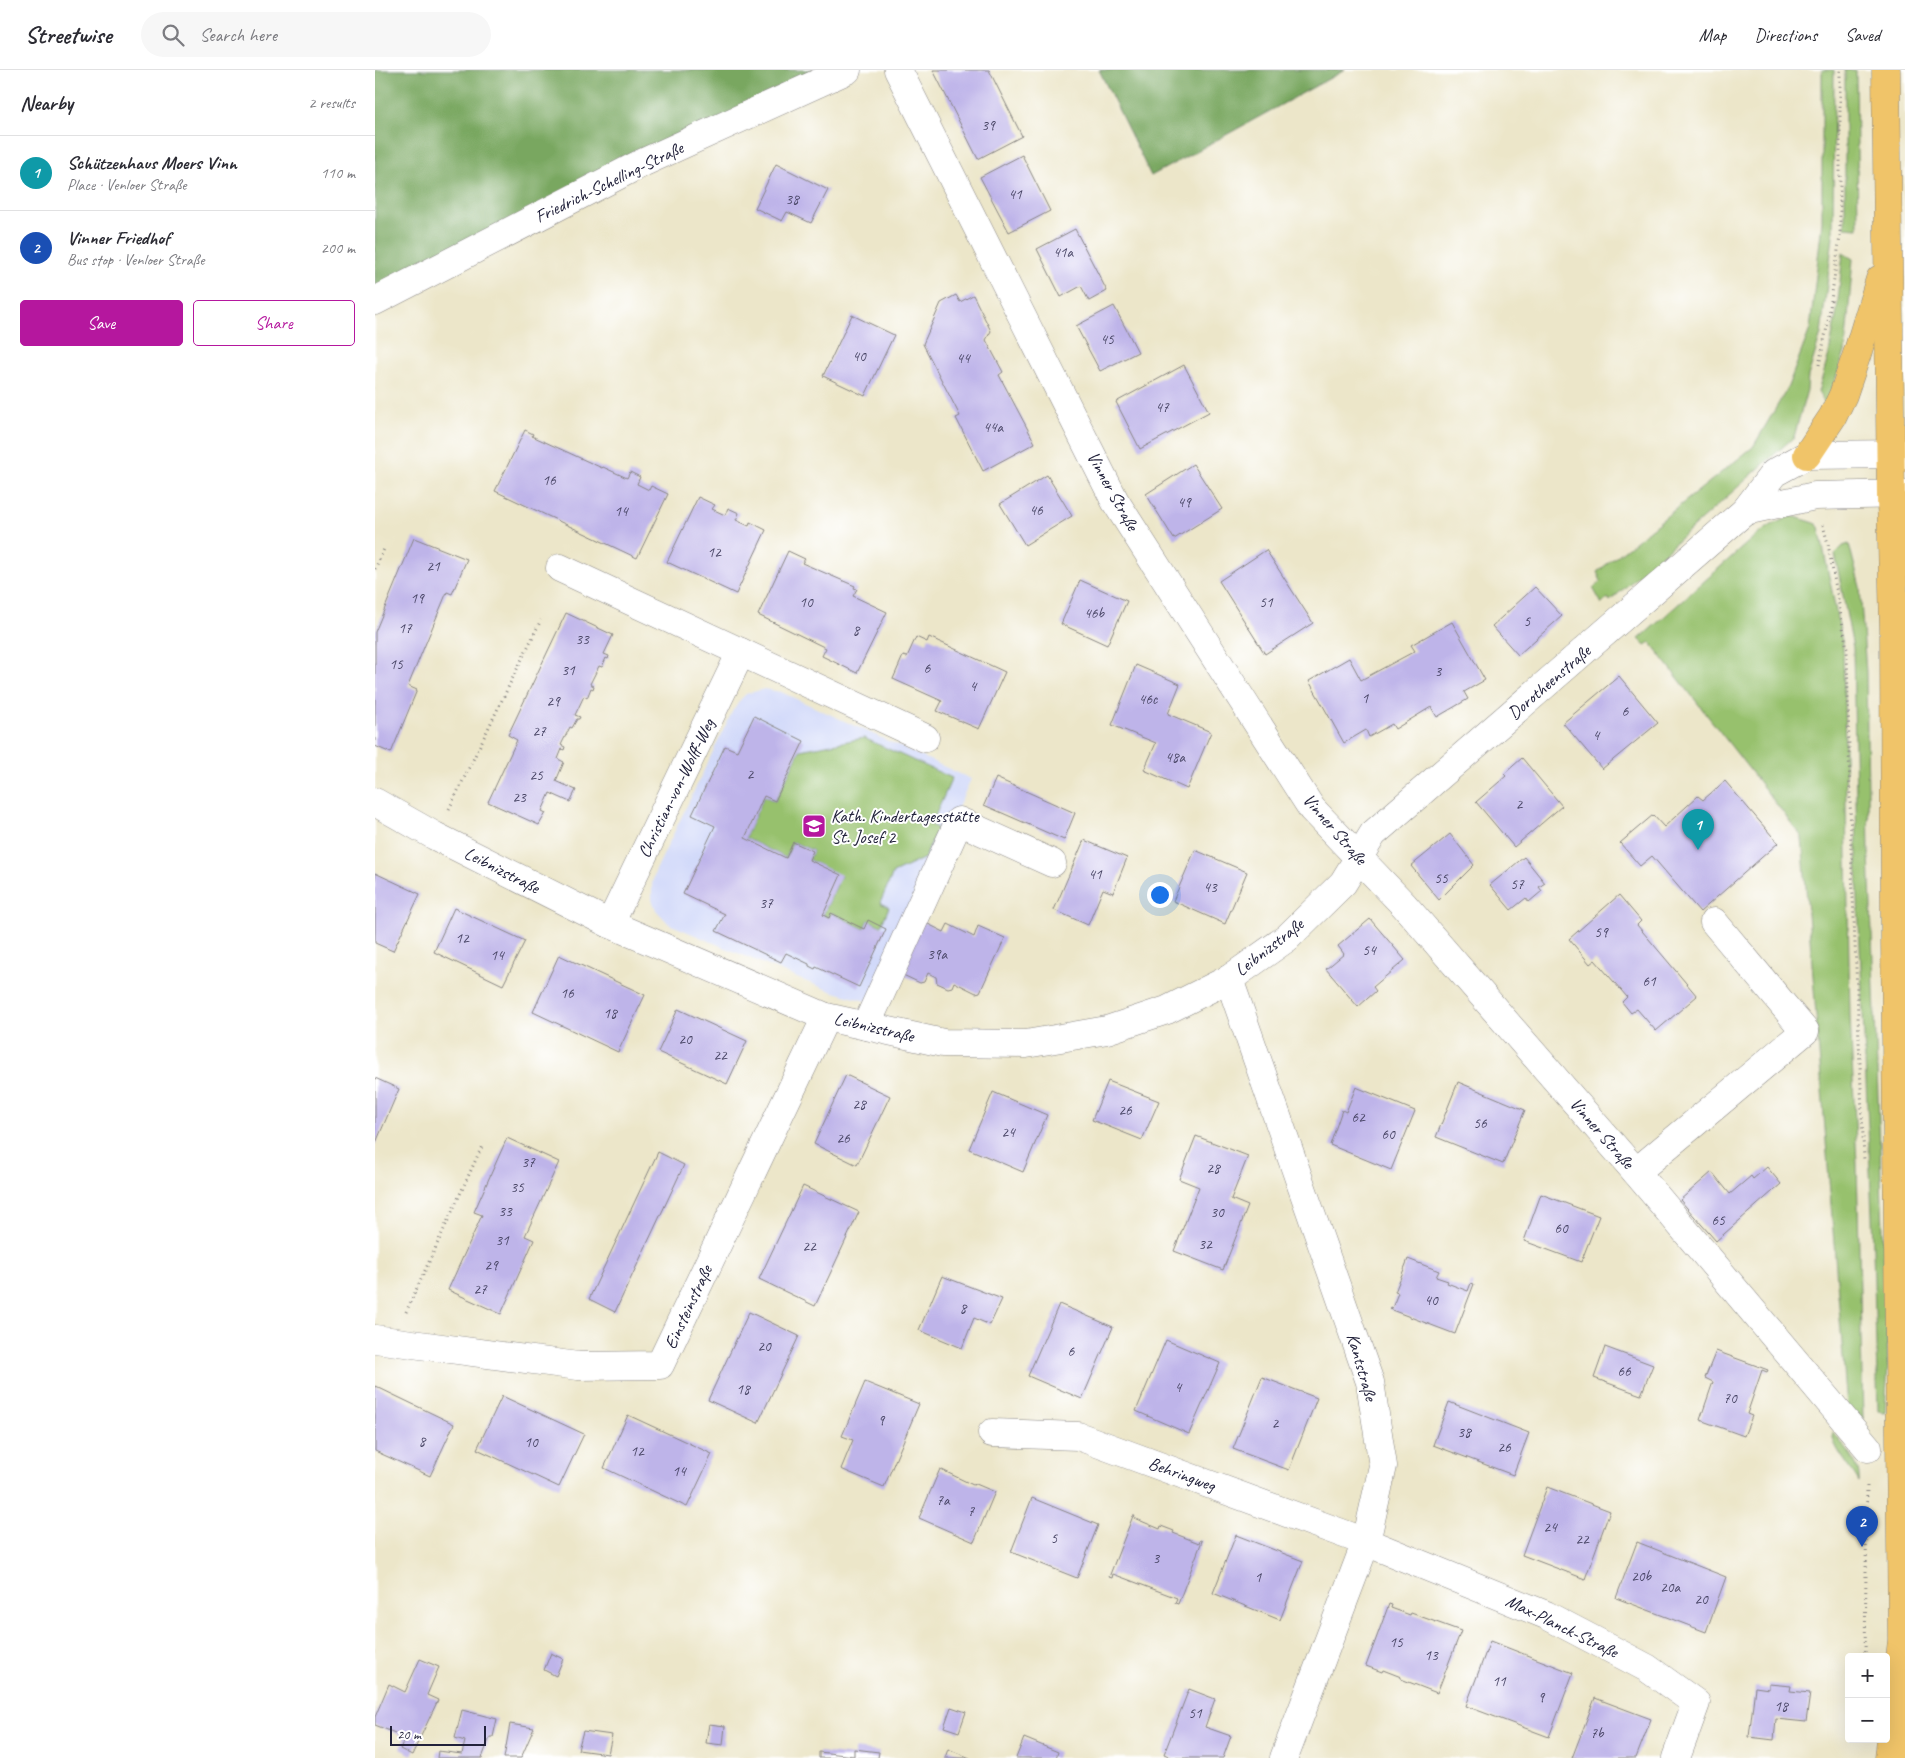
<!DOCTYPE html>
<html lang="en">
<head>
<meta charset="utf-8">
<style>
  :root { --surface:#fff; --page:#f7f7f7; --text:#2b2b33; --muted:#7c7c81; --line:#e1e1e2; --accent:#b5179e }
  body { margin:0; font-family:Caveat,sans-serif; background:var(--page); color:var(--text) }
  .controls { position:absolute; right:15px; bottom:15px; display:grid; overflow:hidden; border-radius:5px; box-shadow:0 5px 20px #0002 }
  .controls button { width:45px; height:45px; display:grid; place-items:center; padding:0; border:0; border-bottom:1px solid var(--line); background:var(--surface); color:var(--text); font:25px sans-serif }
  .scale { position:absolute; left:15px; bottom:12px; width:96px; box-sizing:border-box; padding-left:5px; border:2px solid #22223b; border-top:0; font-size:14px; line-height:18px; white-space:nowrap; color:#22223b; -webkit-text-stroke:4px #fff; paint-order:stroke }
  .you { position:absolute; left:784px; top:824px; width:18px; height:18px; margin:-12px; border:4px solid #fff; border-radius:50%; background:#1a73e8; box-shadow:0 0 0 8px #1a73e833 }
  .badge { display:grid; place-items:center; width:32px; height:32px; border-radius:50%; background:var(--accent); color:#fff; font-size:16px; font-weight:700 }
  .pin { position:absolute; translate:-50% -41px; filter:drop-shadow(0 1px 2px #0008) }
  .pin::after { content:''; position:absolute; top:26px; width:18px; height:15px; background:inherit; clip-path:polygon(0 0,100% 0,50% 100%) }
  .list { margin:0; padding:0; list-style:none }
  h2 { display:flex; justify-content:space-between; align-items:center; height:65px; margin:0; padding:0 20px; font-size:21px }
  h2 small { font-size:16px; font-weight:400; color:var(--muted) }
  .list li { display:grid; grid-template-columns:32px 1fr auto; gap:15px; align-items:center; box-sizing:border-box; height:75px; padding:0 20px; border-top:1px solid var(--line) }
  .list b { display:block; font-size:19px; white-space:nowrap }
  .list p { margin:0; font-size:16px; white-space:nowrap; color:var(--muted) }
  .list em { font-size:16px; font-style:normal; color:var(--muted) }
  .actions { display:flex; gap:10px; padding:15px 20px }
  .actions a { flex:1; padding:11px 0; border:1px solid var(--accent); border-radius:5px; text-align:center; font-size:18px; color:var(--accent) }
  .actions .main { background:var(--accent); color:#fff }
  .icon { flex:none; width:28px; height:28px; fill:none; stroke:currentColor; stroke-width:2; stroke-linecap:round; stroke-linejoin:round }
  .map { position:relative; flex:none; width:1530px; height:1688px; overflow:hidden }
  header { display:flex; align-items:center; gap:30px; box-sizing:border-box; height:70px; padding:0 25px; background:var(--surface); border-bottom:1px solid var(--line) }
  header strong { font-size:24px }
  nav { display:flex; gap:28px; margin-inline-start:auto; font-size:18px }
  .search { width:350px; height:45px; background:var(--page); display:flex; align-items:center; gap:12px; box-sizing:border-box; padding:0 18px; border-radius:28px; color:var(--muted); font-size:19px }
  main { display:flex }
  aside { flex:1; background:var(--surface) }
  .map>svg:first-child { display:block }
  .built { fill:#d1d9f9 }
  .green { fill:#97c16d; stroke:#5c7254 }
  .forest { fill:#79a760; stroke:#4e644e }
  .building { fill:#beb4e9 }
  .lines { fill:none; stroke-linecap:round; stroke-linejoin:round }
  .minor-casing { stroke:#878482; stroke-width:29 }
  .major-casing { stroke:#878482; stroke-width:29 }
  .path { stroke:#878482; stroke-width:3; stroke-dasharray:1 4; stroke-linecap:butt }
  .minor { stroke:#fff; stroke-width:28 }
  .major { stroke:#f0c469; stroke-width:28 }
  .labels { text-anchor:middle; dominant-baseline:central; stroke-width:4; stroke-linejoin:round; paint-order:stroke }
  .number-label { font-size:15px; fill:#494666 }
  .street-label { font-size:18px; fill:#22223b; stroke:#fff }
  .poi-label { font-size:18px; fill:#22223b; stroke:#fff; text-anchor:start }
</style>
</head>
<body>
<header>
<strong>Streetwise</strong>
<div class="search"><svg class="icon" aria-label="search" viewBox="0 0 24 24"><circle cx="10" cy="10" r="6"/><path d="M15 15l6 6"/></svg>Search here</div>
<nav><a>Map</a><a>Directions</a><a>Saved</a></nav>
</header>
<main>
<aside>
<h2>Nearby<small>2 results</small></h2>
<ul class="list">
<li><span class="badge" style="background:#0f9aa8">1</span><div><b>Schützenhaus Moers Vinn</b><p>Place · Venloer Straße</p></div><em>110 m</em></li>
<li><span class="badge" style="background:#1a4fb4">2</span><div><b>Vinner Friedhof</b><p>Bus stop · Venloer Straße</p></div><em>200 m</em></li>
</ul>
<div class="actions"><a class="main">Save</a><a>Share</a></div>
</aside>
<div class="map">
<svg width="1530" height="1688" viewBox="0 0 1530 1688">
  <rect width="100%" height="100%" fill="#fff"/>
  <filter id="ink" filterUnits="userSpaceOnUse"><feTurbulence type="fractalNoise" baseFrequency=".02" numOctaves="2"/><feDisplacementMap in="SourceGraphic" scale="10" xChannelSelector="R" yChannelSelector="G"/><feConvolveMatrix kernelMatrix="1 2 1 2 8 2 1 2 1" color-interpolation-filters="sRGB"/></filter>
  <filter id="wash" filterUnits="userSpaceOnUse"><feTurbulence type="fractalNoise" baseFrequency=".0096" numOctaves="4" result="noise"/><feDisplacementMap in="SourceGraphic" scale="20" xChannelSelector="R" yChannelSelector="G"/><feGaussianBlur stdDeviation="1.12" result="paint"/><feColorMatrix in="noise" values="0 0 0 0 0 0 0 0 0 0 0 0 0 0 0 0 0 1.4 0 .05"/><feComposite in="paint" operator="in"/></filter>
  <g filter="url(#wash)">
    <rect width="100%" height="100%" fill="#ece6c9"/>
    <path class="built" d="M389,619L406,622L596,709L494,932L459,922L422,908L294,854L281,840L277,829V814L280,802L358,640L366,629L371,624Z"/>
    <g class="green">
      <path d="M1447,0H1459L1458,166L1446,264L1433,306L1432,320L1419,367L1235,531L1233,528L1227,534L1218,518L1226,511L1222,502L1378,377L1412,319L1435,259L1447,152Z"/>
      <path d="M1470,0H1481L1483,158L1470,157Z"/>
      <path d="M1468,183L1478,189L1470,282L1451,336L1443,322L1454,284L1462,240Z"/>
      <path d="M1417,446L1440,453L1444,457L1468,576L1475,946L1482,1094L1488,1349L1472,1338L1427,767L1275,572L1270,575L1264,569L1379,467L1398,454Z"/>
      <path d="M1474,474L1485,517L1491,602L1494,783L1513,1296L1510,1342L1503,1341L1497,1146L1483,831L1478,578L1460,484L1468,476Z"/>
      <path d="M489,668L577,708L556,755L562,758L550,788L518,803L505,833L514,837L506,856L493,850L489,859L457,843L454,848L448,845L466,806L434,790L438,781L418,772L411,788L370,768L389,726L400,731L425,680Z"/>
      <path d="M1458,1362C1468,1376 1486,1392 1484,1412C1477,1398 1455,1376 1458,1362Z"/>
    </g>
    <g class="forest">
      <path d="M0,0H446L0,222Z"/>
      <path d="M724,0H970L776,106Z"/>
    </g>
    <g id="blocks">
      <g class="building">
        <path d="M558,0H614L647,66L603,89Z"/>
        <path d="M647,85L675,141L634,162L605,107Z"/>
        <path d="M401,94L453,120L436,153L412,142L407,151L380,138Z"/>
        <path d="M700,159L732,221L714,231L706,216L686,227L662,179Z"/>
        <path d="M581,225L585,232L598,225L616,261L611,270L628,302L624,305L660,373L608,401L581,348L585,346L548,274L566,233Z"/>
        <path d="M739,236L763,282L725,301L701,256Z"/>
        <path d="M477,245L519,265L490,326L448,306Z"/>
        <path d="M809,295L834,342L765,379L741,332Z"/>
        <path d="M150,360L158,364L157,366L227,398L228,397L252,408L255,402L265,407L262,414L274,420L276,416L293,424L262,488L120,421Z"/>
        <path d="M818,394L847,439L799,469L771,424Z"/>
        <path d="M672,405L697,446L650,475L625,434Z"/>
        <path d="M323,427L340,435L337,439L350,445L353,438L364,443L361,450L374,456L375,452L391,460L361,524L292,492Z"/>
        <path d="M39,468L92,489L77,524L72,522L33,616L42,620L16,683L0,676V562Z"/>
        <path d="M891,480L938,553L890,584L844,511Z"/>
        <path d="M413,481L430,489L427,493L480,516L479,518L482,519L478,526L512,542L482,603L447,586L451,578L383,545Z"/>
        <path d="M705,510L752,531L732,575L686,554Z"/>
        <path d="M1160,517L1187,546L1143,585L1117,556Z"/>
        <path d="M191,543L238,565L229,584L234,586L233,589L231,588L227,597L224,596L215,614L219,616L218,619L216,618L212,628L209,626L200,645L205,647L204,649H202L197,658L195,657L186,675L190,677L189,680L187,679L183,689L189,692L181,711L201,720L195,732L175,723L167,741L171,743L164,755L113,732L142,670L133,665Z"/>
        <path d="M1077,552L1110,610L1089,622L1093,629L1062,647L1056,637L1020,659L1017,654L994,667L991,660L969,673L934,611L974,588L986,610L1040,581L1036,575Z"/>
        <path d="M541,567L552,572L554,567L630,602L604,659L562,641L567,631L518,609L528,586L532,587Z"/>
        <path d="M761,595L805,614L793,644L836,662L812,719L769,700L781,673L737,655Z"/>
        <path d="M1244,606L1283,653L1227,699L1188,653Z"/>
        <path d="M379,646L429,671L400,731L389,726L370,768L411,788L418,772L438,781L434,790L466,805L448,845L454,848L456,843L489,859L493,850L511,859L484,917L441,897L440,899L434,896V894L411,883L406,892L341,861L350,844L308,824L340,756L317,745L350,676L362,681Z"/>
        <path d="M1147,688L1187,736L1139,777L1101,732L1131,706L1129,704Z"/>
        <path d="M621,708L700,743L689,770L609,735Z"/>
        <path d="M1350,711L1403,773L1325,842L1277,786L1265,796L1245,773L1278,745L1289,757L1323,726L1328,730Z"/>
        <path d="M1075,764L1099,795L1064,830L1036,796Z"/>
        <path d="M709,770L752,788L738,823L728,819L713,855L679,840Z"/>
        <path d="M820,780L872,802L850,854L798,831Z"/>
        <path d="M1149,787L1170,813L1164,817L1167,821L1154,832L1151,828L1136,840L1115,815Z"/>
        <path d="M0,803L45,824L18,881L0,873Z"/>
        <path d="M1244,825L1266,851L1262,855L1322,926L1281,961L1262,939L1256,943L1247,932L1252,927L1220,890L1215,894L1194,869Z"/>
        <path d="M79,838L150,871L128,915L59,882Z"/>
        <path d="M995,849L1030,890L998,917L1001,921L983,937L951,899L969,884L963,876Z"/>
        <path d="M547,851L569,862L573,854L599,867L603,856L630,868L605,922L601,923L579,912L577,917L573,918L562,913L561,907L553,903L549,912L545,913L526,904Z"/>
        <path d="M184,885L270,925L243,982L158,942Z"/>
        <path d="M303,939L372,971L352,1014L283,982Z"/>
        <path d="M471,1005L515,1026L482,1095L439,1074Z"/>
        <path d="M0,1008L24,1019L0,1075Z"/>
        <path d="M733,1011L784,1031L767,1070L717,1050Z"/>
        <path d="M1083,1012L1150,1040L1128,1094L1061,1067Z"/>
        <path d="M981,1017L1040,1041L1016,1100L955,1075L967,1040L971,1042Z"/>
        <path d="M618,1022L672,1045L648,1102L594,1079Z"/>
        <path d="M821,1066L873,1086L856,1129L873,1136L848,1200L799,1181L824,1117L804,1109Z"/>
        <path d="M132,1068L184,1092L150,1166L159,1170L126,1244L73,1220L107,1145L99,1142Z"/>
        <path d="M283,1082L309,1095L240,1242L214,1229Z"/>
        <path d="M1392,1097L1406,1114L1341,1171L1305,1130L1337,1102L1355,1124L1376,1106L1378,1109Z"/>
        <path d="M428,1116L484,1142L440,1236L384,1209Z"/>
        <path d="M1166,1124L1224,1146L1206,1192L1149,1171Z"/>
        <path d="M1033,1189L1064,1201L1061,1207L1073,1211L1072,1213L1093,1221L1096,1213L1099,1214L1080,1264L1014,1239L1015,1237L1017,1238L1023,1223L1020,1222Z"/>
        <path d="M567,1206L627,1229L615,1255L599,1248L587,1278L544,1260Z"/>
        <path d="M684,1234L738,1257L707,1329L653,1306Z"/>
        <path d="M374,1242L424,1266L383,1353L333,1330Z"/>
        <path d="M791,1270L845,1293L814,1364L761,1341Z"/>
        <path d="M1230,1277L1278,1295L1266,1325L1219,1308Z"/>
        <path d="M1341,1281L1393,1300L1392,1302L1387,1300L1372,1344L1377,1346L1369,1366L1325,1350L1338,1312L1330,1308Z"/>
        <path d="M887,1307L942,1328L914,1400L858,1379Z"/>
        <path d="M490,1312L544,1334L509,1417L466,1399L478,1370L467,1366Z"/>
        <path d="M0,1316L79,1354L55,1406L0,1381Z"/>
        <path d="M127,1326L209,1364L184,1417L102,1379Z"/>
        <path d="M1074,1332L1154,1363L1138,1405L1058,1375Z"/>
        <path d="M253,1345L337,1384L312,1437L229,1398Z"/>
        <path d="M565,1399L598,1415L601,1414L620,1422L599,1472L544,1448Z"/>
        <path d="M1172,1417L1235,1441L1210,1509L1147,1485Z"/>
        <path d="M657,1428L723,1455L702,1508L636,1482Z"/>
        <path d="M758,1446H760L759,1448L785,1459L786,1456L799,1461L798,1463L824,1473L825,1470L827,1471L803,1534L800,1533L802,1528L738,1504L737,1508L734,1507Z"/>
        <path d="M861,1465L928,1491L905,1550L838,1523Z"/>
        <path d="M1262,1472L1351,1507L1331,1562L1241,1528Z"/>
        <path d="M1014,1534L1017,1535L1016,1538L1035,1545L1036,1543L1086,1561L1062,1623L1026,1609V1607L1008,1600L1007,1602L991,1596Z"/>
        <path d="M1115,1571L1198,1603L1174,1667L1091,1636Z"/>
        <path d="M176,1583L188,1589L181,1606L169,1600Z"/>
        <path d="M45,1589L64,1597L52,1625L63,1630L37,1685L25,1679L30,1667L0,1655V1647L14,1614L30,1622Z"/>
        <path d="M1394,1614L1416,1616L1415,1621L1435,1623L1431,1652L1401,1649L1399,1670L1374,1667L1380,1617L1394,1619Z"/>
        <path d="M814,1619L840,1629L830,1657L856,1666L848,1688H798L789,1684Z"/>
        <path d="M1220,1628L1276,1649L1261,1688H1197Z"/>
        <path d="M576,1637L591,1642L584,1662L569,1657Z"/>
        <path d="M87,1640L122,1649L118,1667H115L107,1688H62L63,1681L87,1684L90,1671L80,1668Z"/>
        <path d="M135,1654L159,1658L146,1688H129Z"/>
        <path d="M334,1654L350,1656L348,1675L331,1673Z"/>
        <path d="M208,1661L237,1665L233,1684L203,1680Z"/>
        <path d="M649,1668L683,1682L681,1688H641Z"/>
        <path d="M479,1679L504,1682L503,1688H444V1682L479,1686Z"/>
        <path d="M573,1679L595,1688H570Z"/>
      </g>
    </g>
  </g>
  <g filter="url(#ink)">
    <use href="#blocks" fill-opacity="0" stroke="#878482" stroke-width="1"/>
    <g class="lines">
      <g class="minor-casing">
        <g id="minor">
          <path d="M523,0L740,431L937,739L1029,835L1261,1102L1493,1378"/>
          <path d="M0,231L267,93L472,0"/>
          <path d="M1530,384L1432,385L1399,403L1370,441L1440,426L1530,424"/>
          <path d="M185,498L550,668"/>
          <path d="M0,732L60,766L235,854L451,947L568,973L651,974L732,960L792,940L854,909L912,868L968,813L998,764L1370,441"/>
          <path d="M235,854L366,582"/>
          <path d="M854,909L995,1312L1008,1396L991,1472L909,1688"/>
          <path d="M491,956L584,751L677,793"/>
          <path d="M1261,1102L1430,961L1339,852"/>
          <path d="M0,1269L203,1296L285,1295L451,947"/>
          <path d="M617,1363L703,1366L991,1472L1171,1545L1272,1598L1321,1633L1301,1688"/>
        </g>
      </g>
      <g class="major-casing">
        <g id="major">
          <path d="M1511,0L1516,425L1519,560L1520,868L1527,1570L1514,1688"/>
          <path d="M1432,385L1458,346L1468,325L1482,284L1505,209"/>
        </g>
      </g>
      <g class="path">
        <path d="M1444,295L1453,252L1465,166V0"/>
        <path d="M1448,455L1453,474L1472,579L1476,777L1489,1091"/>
        <path d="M0,499L9,479"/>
        <path d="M74,739L166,550"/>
        <path d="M31,1242L108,1074"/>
        <path d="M1490,1587L1492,1414"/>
      </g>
      <use href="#minor" class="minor"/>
      <use href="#major" class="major"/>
    </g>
  </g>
  <defs>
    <g id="school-square" transform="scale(1.25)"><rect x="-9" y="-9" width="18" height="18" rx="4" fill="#b5179e" stroke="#fff"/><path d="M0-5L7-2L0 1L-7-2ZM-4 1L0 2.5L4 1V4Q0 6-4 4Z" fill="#fff"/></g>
  </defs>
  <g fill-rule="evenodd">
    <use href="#school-square" x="439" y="756"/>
  </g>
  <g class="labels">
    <g class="number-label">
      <text x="613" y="55">39</text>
      <text x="640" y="124">41</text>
      <text x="417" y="129">38</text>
      <text x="688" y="182">41a</text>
      <text x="732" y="269">45</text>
      <text x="484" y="286">40</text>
      <text x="588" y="288">44</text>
      <text x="787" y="337">47</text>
      <text x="618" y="357">44a</text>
      <text x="174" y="410">16</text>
      <text x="809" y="432">49</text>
      <text x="661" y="440">46</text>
      <text x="246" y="441">14</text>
      <text x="339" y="482">12</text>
      <text x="58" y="496">21</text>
      <text x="42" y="528">19</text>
      <text x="431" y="532">10</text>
      <text x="891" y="532">51</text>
      <text x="719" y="543">46b</text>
      <text x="1152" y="551">5</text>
      <text x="30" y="558">17</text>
      <text x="481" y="560">8</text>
      <text x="207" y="569">33</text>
      <text x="21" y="594">15</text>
      <text x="552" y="598">6</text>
      <text x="193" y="600">31</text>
      <text x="1063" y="601">3</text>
      <text x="598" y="616">4</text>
      <text x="990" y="628">1</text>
      <text x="773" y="629">46c</text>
      <text x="178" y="631">29</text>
      <text x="1250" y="641">6</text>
      <text x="164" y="661">27</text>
      <text x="1221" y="665">4</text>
      <text x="800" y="687">48a</text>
      <text x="375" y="704">2</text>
      <text x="161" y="705">25</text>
      <text x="144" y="727">23</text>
      <text x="1144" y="734">2</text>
      <text x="720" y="804">41</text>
      <text x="1066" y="808">55</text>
      <text x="1142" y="814">57</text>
      <text x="835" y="817">43</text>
      <text x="391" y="833">37</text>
      <text x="1226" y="862">59</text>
      <text x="87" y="868">12</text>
      <text x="994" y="880">54</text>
      <text x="562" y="884">39a</text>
      <text x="122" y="885">14</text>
      <text x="1274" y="911">61</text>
      <text x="192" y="923">16</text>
      <text x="235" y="943">18</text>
      <text x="310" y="969">20</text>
      <text x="345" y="985">22</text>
      <text x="484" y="1034">28</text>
      <text x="750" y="1040">26</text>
      <text x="983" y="1047">62</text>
      <text x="1105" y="1053">56</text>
      <text x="633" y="1062">24</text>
      <text x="1013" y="1064">60</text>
      <text x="468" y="1068">26</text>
      <text x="153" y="1092">37</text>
      <text x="838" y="1098">28</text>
      <text x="142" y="1117">35</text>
      <text x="130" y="1141">33</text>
      <text x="842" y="1142">30</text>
      <text x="1343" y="1150">65</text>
      <text x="1186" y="1158">60</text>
      <text x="127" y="1170">31</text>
      <text x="830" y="1174">32</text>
      <text x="434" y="1176">22</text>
      <text x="116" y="1195">29</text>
      <text x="105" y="1219">27</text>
      <text x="1056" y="1230">40</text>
      <text x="588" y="1238">8</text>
      <text x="389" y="1276">20</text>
      <text x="696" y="1281">6</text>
      <text x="1249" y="1301">66</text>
      <text x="803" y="1317">4</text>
      <text x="368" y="1319">18</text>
      <text x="1355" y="1328">70</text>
      <text x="506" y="1350">9</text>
      <text x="900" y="1353">2</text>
      <text x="1089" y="1362">38</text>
      <text x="47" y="1371">8</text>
      <text x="156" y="1372">10</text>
      <text x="1129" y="1377">26</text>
      <text x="262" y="1381">12</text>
      <text x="304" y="1401">14</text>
      <text x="568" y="1430">7a</text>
      <text x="596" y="1441">7</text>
      <text x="1175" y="1457">24</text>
      <text x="679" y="1468">5</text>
      <text x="1207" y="1469">22</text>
      <text x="781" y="1488">3</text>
      <text x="1266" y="1506">20b</text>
      <text x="883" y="1507">1</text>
      <text x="1295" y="1517">20a</text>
      <text x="1326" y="1529">20</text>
      <text x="1021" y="1572">15</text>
      <text x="1056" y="1585">13</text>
      <text x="1124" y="1611">11</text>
      <text x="1166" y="1627">9</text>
      <text x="1406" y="1636">18</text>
      <text x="820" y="1643">51</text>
      <text x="1222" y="1663">7b</text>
    </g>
    <g class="street-label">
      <text transform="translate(234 112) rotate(-26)">Friedrich-Schelling-Straße</text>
      <text transform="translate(738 421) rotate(61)">Vinner Straße</text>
      <text transform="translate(1174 612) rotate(-41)">Dorotheenstraße</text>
      <text transform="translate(301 718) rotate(-64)">Christian-von-Wolff-Weg</text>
      <text transform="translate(960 759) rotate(49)">Vinner Straße</text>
      <text transform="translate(127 800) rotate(27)">Leibnizstraße</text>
      <text transform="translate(894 877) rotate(-38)">Leibnizstraße</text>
      <text transform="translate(499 957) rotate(13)">Leibnizstraße</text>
      <text transform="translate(1227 1063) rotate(49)">Vinner Straße</text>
      <text transform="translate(313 1237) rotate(-65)">Einsteinstraße</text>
      <text transform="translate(987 1297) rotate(74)">Kantstraße</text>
      <text transform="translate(807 1404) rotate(20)">Behringweg</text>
      <text transform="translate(1187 1556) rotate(26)">Max-Planck-Straße</text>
    </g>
    <g class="poi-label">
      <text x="456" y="746">Kath. Kindertagesstätte<tspan x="456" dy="21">St. Josef 2</tspan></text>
    </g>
  </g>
</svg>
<div class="controls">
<button>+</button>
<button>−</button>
</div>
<div class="scale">20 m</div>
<div class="you"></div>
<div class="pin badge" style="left:1323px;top:780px;background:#0f9aa8">1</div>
<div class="pin badge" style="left:1487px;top:1477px;background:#1a4fb4">2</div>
</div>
</main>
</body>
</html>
